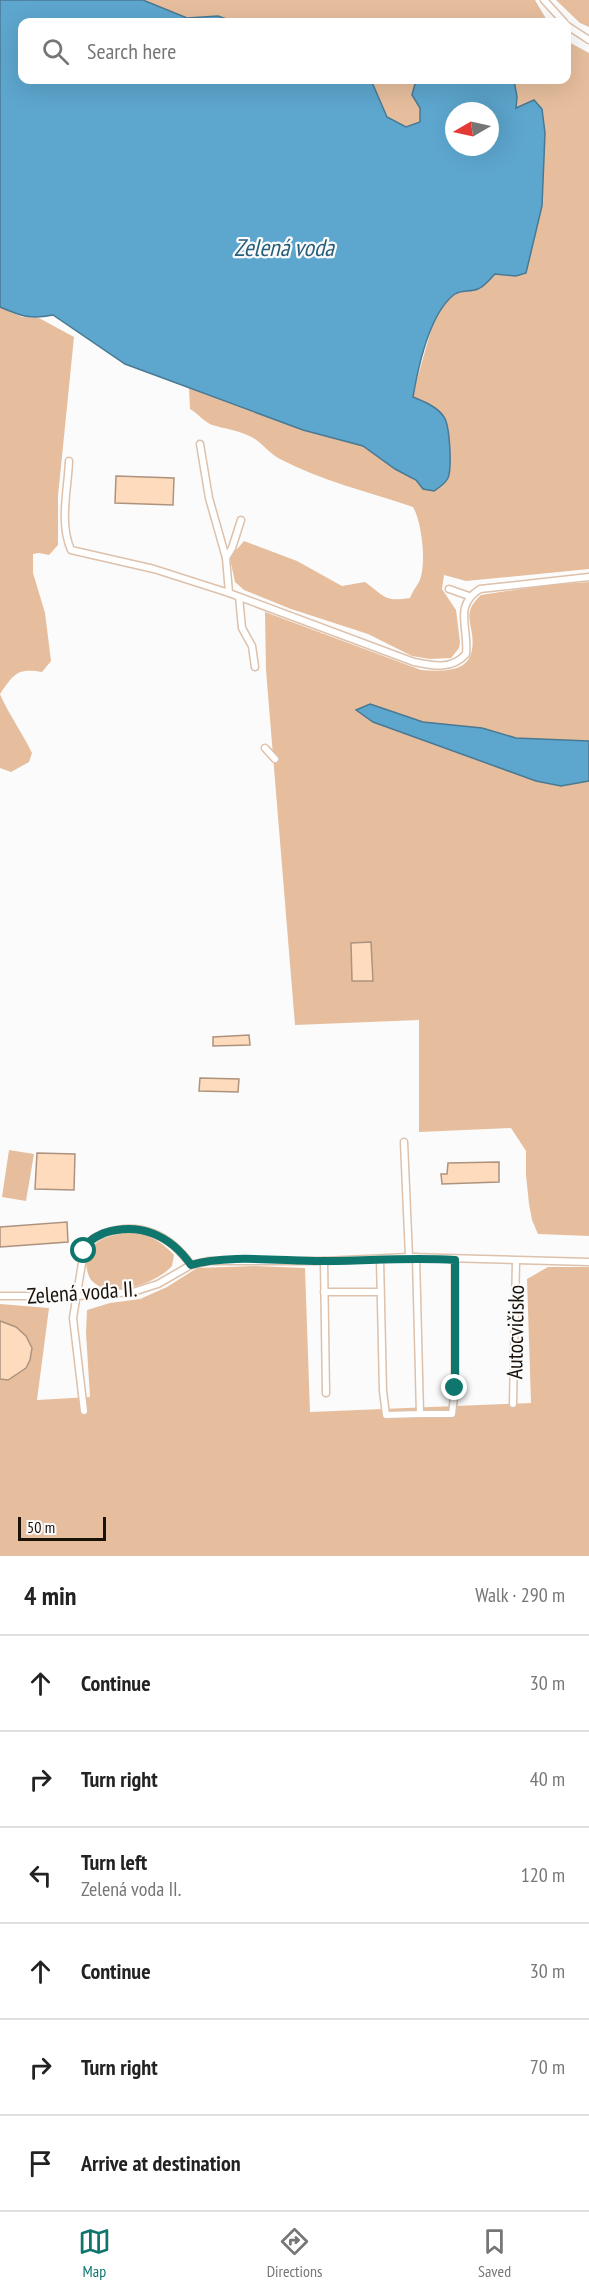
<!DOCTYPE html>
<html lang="en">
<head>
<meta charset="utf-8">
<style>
  :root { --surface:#fff; --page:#f2f2f2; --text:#222; --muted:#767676; --line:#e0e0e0; --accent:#0f766e }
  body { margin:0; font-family:"PT Sans Narrow",sans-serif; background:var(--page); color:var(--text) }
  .compass { position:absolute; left:445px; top:102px; width:54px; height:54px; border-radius:50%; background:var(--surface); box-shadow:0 6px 24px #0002; rotate:261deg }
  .scale { position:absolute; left:18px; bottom:15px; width:88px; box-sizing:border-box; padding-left:6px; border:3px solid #1a1109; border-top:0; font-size:16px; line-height:21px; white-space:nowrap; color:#1a1109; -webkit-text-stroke:4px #fbfbfb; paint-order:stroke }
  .stop { position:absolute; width:18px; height:18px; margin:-14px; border:4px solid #0f766e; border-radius:50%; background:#fff }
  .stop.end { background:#0f766e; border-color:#fff; box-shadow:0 2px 6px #0008 }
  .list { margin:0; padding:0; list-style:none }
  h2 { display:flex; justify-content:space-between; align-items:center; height:78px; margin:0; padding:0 24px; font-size:26px }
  h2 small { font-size:20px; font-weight:400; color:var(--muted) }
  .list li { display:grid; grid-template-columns:39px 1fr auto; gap:18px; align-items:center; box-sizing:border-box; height:96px; padding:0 24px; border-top:2px solid var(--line) }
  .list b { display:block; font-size:22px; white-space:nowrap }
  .list p { margin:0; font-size:20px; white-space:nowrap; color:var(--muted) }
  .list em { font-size:20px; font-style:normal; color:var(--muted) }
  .icon { flex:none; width:33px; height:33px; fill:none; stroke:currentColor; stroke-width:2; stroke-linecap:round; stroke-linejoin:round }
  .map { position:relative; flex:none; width:589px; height:1556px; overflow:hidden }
  .search { position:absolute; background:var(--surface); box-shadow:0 6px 24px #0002; left:18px; right:18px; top:18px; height:66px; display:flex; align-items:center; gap:15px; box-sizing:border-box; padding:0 21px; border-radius:12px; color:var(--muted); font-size:22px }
  .sheet { height:654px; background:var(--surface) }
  nav { display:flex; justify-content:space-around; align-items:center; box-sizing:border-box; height:84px; border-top:2px solid var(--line); background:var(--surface); font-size:16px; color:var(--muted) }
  nav a { display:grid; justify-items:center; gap:3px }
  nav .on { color:var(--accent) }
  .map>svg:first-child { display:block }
  .green { fill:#e6be9d }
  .water { fill:#5da6ce; stroke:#497993; stroke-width:1.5; fill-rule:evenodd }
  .building { fill:#ffdbbd; stroke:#ad937e; stroke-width:1.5 }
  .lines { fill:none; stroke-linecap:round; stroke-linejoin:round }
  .lane-casing { stroke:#ddc1ab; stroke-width:9 }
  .lane { stroke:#fff; stroke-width:6 }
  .route { stroke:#0f766e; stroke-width:8 }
  .labels { text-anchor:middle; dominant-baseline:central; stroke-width:4.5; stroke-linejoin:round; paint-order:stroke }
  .street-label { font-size:22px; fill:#1a1109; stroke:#fbfbfb }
  .water-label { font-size:24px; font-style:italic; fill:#275e7b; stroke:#fbfbfb }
</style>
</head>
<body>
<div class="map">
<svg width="589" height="1556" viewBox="0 0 589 1556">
  <rect width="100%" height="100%" fill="#fbfbfb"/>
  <g class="green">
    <path d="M143,0H535L548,22H235L218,16L187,18Z"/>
    <path d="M556,0H589V27L580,23Z"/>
    <path d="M567,41L589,53V569L466,581L444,575L442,589L456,610L460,642L459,648L451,658L430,659L412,656L368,634L291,609L244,590L235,582L229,554L238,548L244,541L297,561L342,586L365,582C385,596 383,602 410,598C412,592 416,587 419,582C427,566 422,522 413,507C369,492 322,481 280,459C270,454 264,445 255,439C242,431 230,430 216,426C205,424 199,414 190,409L189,388L303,430L363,446L395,469L416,480L424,401L412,397L433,323L445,303L457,293L480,289L495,274L516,276L517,97L514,80H566Z"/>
    <path d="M371,80H416L412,95L420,108V122L406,127L387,117Z"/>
    <path d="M0,307L22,317L39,318L74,337L58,496V545L49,555L39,553L33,554V573L45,613L51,661L42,672C17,668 14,674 0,694Z"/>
    <path d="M589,582V1236L538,1234L532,1220L529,1204L526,1175V1151L511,1128L419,1132V1020L295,1025L266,670L265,612L421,670C450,672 477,672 472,634C471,627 468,618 470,611C471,605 477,599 481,595L547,585Z"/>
    <path d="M0,694C9,715 22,732 32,753L29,762L11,772L0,768Z"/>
    <path d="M9,1150L34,1154L26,1201L2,1197Z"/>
    <path d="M136,1231C152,1236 163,1243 174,1255L172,1266C157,1283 109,1301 91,1280C88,1275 86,1268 86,1262C86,1238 117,1234 136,1231Z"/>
    <path d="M254,1266L305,1268L310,1412L531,1403L527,1279L548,1267H589V1556H0V1304L49,1308L37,1400L90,1397L86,1333L87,1310L110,1303L140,1299L167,1287L197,1268Z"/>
  </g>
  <g class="water">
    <path d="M0,0H143L187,18L218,16L235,22H22V80H371L387,117L406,127L420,122V108L412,95L416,80H514L517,97L516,108L534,100L542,109L545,133L542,206L526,273L516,276L495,274C490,279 484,287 478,289C470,292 461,290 455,294C430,312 418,368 413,397C423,401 438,407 444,417C450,426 452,468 448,478C445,484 440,487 434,491L423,489L416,480L395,469L363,446L303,430L125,364L53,315C30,320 21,316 0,307ZM454,111H490V147H454Z"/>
    <path d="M370,704L423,722L482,728L516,738L589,741V781L561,786L536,781L373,722L356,710Z"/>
  </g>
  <g class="building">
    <path d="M116,476L174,478L173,505L115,503Z"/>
    <path d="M371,942L373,981H352L351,943Z"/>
    <path d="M249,1035L250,1045L213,1046V1037Z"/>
    <path d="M200,1078L239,1079L238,1092L199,1091Z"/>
    <path d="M37,1153L75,1154L74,1190L35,1189Z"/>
    <path d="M499,1162V1182L442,1184L441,1174H447L448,1163Z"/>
    <path d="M67,1222L68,1242L0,1247V1227Z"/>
    <path d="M0,1321L16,1327L26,1336L32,1348L30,1360L26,1368L8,1380L0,1379Z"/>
  </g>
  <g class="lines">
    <g class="lane-casing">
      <g id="lane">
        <path d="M544,0L564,22"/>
        <path d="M566,25L589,40"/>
        <path d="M200,444L209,498L226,558L229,593L414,662C433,666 452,670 466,654C469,627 453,606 480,589L589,577"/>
        <path d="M69,461C68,489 59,523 71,550L154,569L229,593"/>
        <path d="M226,558L232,548L241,520"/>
        <path d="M449,589L469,596"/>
        <path d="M239,597L242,628L252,646L255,667"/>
        <path d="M265,748L275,759"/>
        <path d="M404,1142L409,1257"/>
        <path d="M380,1259L383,1391L386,1415L420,1414L416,1257"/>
        <path d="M324,1261L326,1393"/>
        <path d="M324,1292H380"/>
        <path d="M0,1296H77L133,1292L158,1284L191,1265L209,1261H324L409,1257L589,1262"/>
        <path d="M513,1404L516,1261"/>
        <path d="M84,1411L73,1318L84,1251C87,1241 95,1237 105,1233C140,1221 170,1235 191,1265"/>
        <path d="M420,1414H452L455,1388V1259"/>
      </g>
    </g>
    <use href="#lane" class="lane"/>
  </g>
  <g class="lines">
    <path class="route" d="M84,1251C87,1241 95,1237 104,1233C140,1222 170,1235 191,1265C227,1254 282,1261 321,1261C366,1261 410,1257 455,1260V1388"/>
  </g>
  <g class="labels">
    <g class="street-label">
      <text transform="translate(82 1292) rotate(-4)">Zelená voda II.</text>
      <text transform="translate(515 1332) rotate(-89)">Autocvičisko</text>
    </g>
    <g class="water-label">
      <text x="284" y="247">Zelená voda</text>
    </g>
  </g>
</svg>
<svg class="compass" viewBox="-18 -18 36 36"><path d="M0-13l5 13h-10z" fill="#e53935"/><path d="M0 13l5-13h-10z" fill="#767676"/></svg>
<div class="scale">50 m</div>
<div class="stop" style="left:84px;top:1251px"></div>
<div class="stop end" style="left:455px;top:1388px"></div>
<div class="search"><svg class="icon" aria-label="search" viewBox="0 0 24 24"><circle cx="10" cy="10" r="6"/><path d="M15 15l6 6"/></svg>Search here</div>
</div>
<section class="sheet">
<h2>4 min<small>Walk · 290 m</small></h2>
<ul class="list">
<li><svg class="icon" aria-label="ahead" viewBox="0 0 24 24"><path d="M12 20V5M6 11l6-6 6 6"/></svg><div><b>Continue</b></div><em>30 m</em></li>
<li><svg class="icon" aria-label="right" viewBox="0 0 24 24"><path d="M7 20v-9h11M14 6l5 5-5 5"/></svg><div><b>Turn right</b></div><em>40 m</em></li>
<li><svg class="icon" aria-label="left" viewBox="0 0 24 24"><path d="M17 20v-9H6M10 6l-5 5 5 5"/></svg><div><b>Turn left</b><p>Zelená voda II.</p></div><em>120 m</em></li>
<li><svg class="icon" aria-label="ahead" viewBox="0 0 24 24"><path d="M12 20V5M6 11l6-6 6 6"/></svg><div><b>Continue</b></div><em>30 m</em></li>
<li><svg class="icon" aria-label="right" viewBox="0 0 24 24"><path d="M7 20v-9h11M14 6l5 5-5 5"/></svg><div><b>Turn right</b></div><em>70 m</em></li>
<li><svg class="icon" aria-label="arrive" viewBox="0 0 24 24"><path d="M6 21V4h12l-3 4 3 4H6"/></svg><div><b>Arrive at destination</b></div></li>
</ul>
</section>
<nav>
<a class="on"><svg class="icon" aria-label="map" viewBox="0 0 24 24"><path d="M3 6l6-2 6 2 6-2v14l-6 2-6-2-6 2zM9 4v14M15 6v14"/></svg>Map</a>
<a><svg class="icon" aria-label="directions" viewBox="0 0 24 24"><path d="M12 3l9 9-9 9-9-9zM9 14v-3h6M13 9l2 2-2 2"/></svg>Directions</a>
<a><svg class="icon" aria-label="saved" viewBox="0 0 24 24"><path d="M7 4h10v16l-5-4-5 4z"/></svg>Saved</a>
</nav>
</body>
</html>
